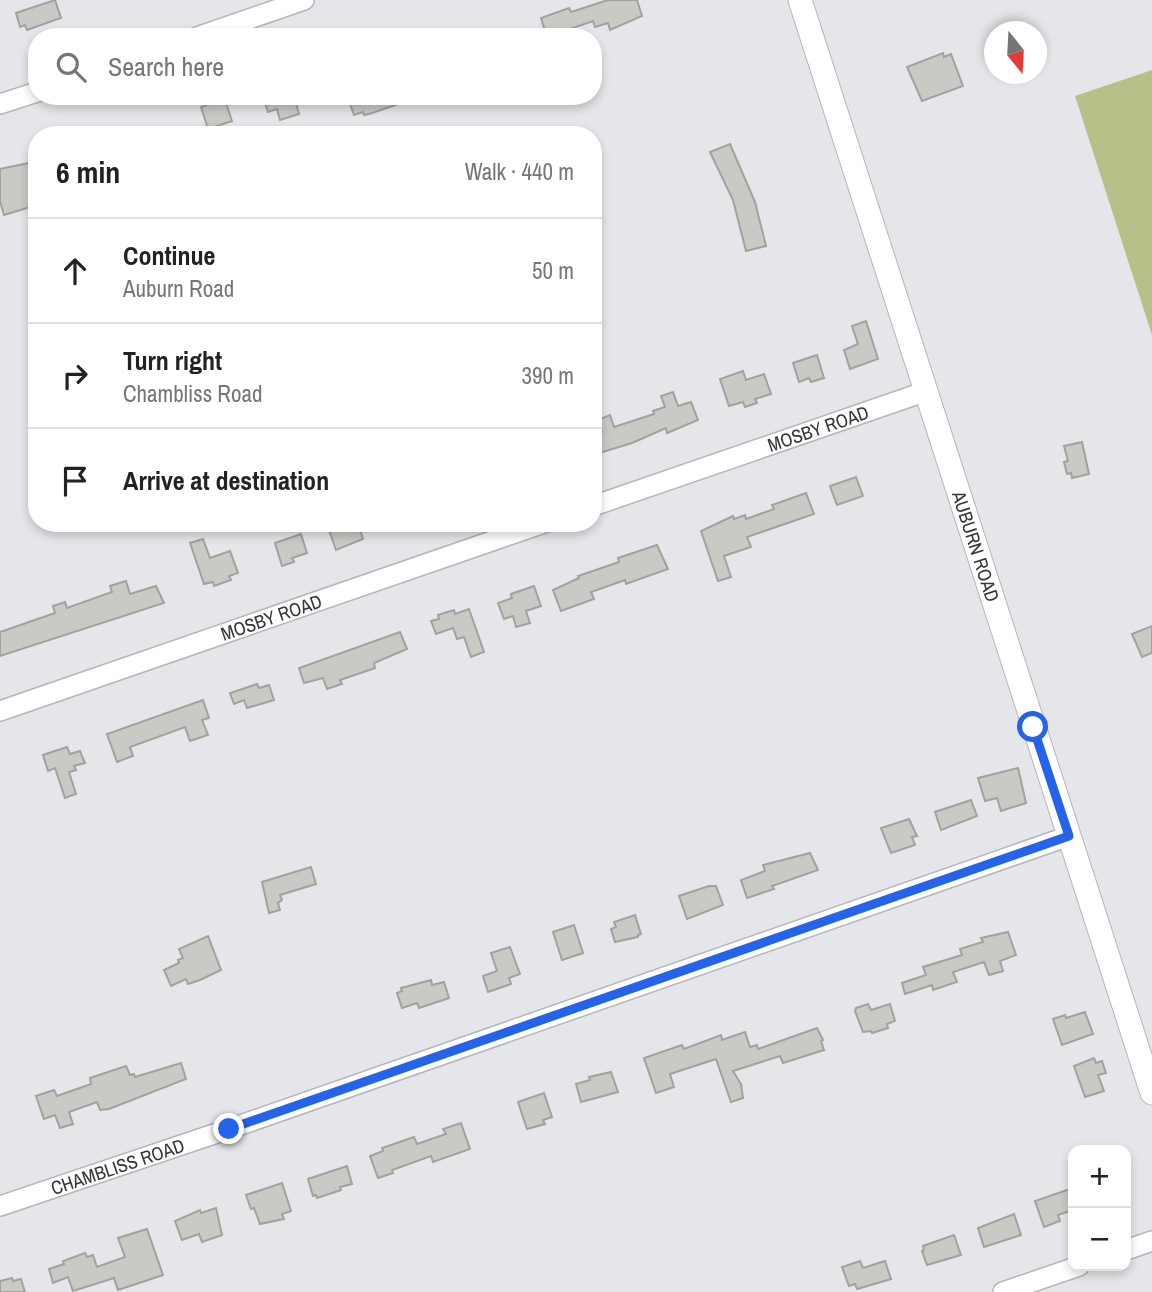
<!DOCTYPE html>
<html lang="en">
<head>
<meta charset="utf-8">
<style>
  :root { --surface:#fff; --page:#f6f6f6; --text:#222; --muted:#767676; --line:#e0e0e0 }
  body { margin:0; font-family:"Archivo Narrow",sans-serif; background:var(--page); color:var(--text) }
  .controls { position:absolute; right:21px; bottom:21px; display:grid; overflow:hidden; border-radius:14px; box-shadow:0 4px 10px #0003 }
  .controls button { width:63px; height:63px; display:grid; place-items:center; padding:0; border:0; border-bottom:2px solid var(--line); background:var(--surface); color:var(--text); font:35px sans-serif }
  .compass { position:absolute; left:984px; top:21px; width:63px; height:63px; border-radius:50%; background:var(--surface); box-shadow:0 4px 10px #0003; rotate:162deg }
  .stop { position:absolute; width:21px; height:21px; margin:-16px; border:5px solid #2563eb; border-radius:50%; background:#fff }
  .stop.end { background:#2563eb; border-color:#fff; box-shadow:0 2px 7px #0008 }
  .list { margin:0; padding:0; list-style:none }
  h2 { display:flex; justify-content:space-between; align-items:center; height:91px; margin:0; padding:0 28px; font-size:30px }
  h2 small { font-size:23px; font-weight:400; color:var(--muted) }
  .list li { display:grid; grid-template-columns:46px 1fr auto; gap:21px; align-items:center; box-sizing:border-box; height:105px; padding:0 28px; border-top:2px solid var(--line) }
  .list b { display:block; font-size:26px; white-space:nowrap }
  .list p { margin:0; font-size:23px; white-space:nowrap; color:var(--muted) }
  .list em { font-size:23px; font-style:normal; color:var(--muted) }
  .icon { flex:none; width:38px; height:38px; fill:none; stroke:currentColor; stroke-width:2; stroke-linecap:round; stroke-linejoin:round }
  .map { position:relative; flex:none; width:1152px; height:1292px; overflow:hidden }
  .search { position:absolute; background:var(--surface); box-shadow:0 4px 10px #0003; left:28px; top:28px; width:574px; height:77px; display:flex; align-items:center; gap:18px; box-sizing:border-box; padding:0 24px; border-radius:28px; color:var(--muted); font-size:26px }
  .panel { position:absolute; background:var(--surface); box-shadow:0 4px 10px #0003; left:28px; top:126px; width:574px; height:406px; border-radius:28px }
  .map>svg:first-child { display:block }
  .green { fill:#b6c089 }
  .building { fill:#cac9c6; stroke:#a2a19e; stroke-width:2 }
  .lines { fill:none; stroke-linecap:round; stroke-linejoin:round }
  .minor-casing { stroke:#b5b6b9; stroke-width:22 }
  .tertiary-casing { stroke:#b5b6b9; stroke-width:25 }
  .minor { stroke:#fff; stroke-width:19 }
  .tertiary { stroke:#fff; stroke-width:23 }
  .route { stroke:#2563eb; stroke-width:9 }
  .labels { text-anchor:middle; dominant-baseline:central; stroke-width:6; stroke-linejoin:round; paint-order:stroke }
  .street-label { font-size:19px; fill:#353536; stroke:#e5e6e9 }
</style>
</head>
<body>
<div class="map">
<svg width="1152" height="1292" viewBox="0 0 1152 1292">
  <rect width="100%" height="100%" fill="#e5e6e9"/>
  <path class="green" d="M1152,70V335L1075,96Z"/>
  <g class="building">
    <path d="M55,0L61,18L27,30L25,25L20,27L16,13Z"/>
    <path d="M608,0H637L642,16L610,30L608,23L595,27L593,21L547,37L541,18L569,8L571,12Z"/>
    <path d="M943,53L944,57L951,54L963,86L922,101L907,67Z"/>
    <path d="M219,96L221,102L225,100L232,121L208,129L201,107L207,105L205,100Z"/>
    <path d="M263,96H308L309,99L296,103L299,114L280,120L277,109L268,112Z"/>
    <path d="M364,96H413V99L369,114L364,115L363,112L354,115L349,101Z"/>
    <path d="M730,144L755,202L766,246L746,251L733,200L710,152Z"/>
    <path d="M29,163L37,185V205L4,215L0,201V169Z"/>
    <path d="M866,321L878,359L850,369L844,350L858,344L852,326Z"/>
    <path d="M817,355L824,378L811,382L809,378L799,382L793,363Z"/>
    <path d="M743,371L746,380L764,374L771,394L755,399L757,403L745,407L743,402L729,406L720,379Z"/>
    <path d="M673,392L678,406L691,402L698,420L667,433L666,428L632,443L593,455V435L602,432L598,420L610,415L614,427L654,414L653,411L665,407L661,396Z"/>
    <path d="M1082,442L1089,474L1072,478L1071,473L1067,474L1064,462L1068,461L1064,446Z"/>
    <path d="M856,477L863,496L837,505L830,486Z"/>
    <path d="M806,493L814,514L747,537L751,547L724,556L731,577L718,581L701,531L733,516L734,519L745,515L746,519L774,509L772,505Z"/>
    <path d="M342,523H358L363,539L336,550L329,530L343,526Z"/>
    <path d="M301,534L307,553L292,558L294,562L282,566L275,543Z"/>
    <path d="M203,539L210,558L230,551L238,573L229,576L231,580L214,586L213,582L204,584L190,543Z"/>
    <path d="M657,545L668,569L626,584L625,580L591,592L594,599L561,611L553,590L579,578L578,576L619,562L618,558Z"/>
    <path d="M126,581L130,594L156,586L164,603L0,656V632L55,613L53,606L65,602L67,608L112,592L110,586Z"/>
    <path d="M534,586L541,606L526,611L530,623L516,627L513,616L504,619L498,603L512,598L511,594Z"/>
    <path d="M469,609L484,652L471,657L464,637L457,639L453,628L436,634L431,621L439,619L438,615L454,610L455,614Z"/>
    <path d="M1152,626V653L1142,657L1132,634Z"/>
    <path d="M400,632L407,649L374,663L375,668L340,680L342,684L327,689L323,678L304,683L299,668Z"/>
    <path d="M257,684L259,688L269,685L274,700L247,708L244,700L234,704L230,693Z"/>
    <path d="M203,700L209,718L202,720L208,735L190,741L185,727L130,747L133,756L117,762L107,734Z"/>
    <path d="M67,747L70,754L80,751L85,763L74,766L76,770L69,772L76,794L65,798L55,768L48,771L43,755Z"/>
    <path d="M1018,768L1026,803L1001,811L997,798L985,801L978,778Z"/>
    <path d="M971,800L977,816L941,830L935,812Z"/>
    <path d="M909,819L917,836L912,837L915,845L891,853L881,828Z"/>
    <path d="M810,853L818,870L772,886L774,889L747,898L741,880L765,871L763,865Z"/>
    <path d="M311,867L316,884L280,895L282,900L278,903L280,910L269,913L262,882Z"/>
    <path d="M709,886H716L723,905L687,919L679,896Z"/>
    <path d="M635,915L641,934L638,935V937L615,942L611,929L616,927L614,922Z"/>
    <path d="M574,925L583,953L562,960L553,932Z"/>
    <path d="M1008,932L1016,955L1000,961L1003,971L989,975L984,962L953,972L957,982L933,990L932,985L905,994L902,983L926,975L923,967L962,955L960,949L983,942L981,938Z"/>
    <path d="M208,936L221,970L200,980L188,984L186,979L171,986L164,970L179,963L178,960L183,958L179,949Z"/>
    <path d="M510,947L520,974L509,978L511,984L488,992L483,976L497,971L491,953Z"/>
    <path d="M431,980L432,985L444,982L449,998L419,1008L417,1003L402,1008L397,993L402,991L401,988Z"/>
    <path d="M868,1004L871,1010L890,1004L895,1021L887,1024L888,1028L872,1033L871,1031L863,1032L855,1011L856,1008Z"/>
    <path d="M1085,1012L1093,1034L1062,1045L1053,1019L1065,1015L1066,1018Z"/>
    <path d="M817,1028L823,1040L821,1041L824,1050L783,1063L780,1056L733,1071L741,1084L743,1098L731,1102L716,1059L670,1074L674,1087L656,1093L644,1058L682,1045L684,1049L721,1035L722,1040L745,1032L750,1047L757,1045L758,1049Z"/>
    <path d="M1094,1058L1096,1063L1102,1061L1106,1073L1098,1075L1104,1091L1085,1097L1074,1066Z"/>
    <path d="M181,1063L186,1079L109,1109L100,1110L97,1102L69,1112L73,1124L60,1128L55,1115L44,1119L36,1096L54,1090L57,1096L91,1084L90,1078L126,1066L130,1075L134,1074L135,1077Z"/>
    <path d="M611,1072L618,1092L581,1102L576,1084L590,1080L589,1077Z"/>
    <path d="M544,1093L552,1117L543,1120L545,1124L527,1129L518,1102Z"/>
    <path d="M461,1123L470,1149L433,1162L431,1156L392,1170L393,1173L378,1178L370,1156L383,1151L382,1148L414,1137L417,1144L446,1134L443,1129Z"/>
    <path d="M347,1166L352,1184L340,1187L341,1190L317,1198L316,1195L313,1196L308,1179Z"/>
    <path d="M282,1183L291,1211L282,1214L284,1219L260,1224L254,1208L251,1209L246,1195Z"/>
    <path d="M1073,1188V1210L1058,1215L1060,1221L1044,1227L1035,1201Z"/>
    <path d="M216,1208L222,1235L202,1242L199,1234L182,1240L175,1221L200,1210L201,1213Z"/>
    <path d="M1014,1214L1021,1235L984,1247L978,1228Z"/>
    <path d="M147,1229L163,1275L118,1290L114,1278L73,1291L68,1277L53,1283L49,1269L64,1264L63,1261L85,1253L87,1257L93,1255L97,1267L125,1257L118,1238Z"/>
    <path d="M954,1235L961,1255L927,1265L922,1251L924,1250L923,1246Z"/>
    <path d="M860,1261L863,1268L885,1261L891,1279L857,1289L855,1284L849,1286L842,1267Z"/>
    <path d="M12,1278L13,1281L21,1279L25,1292H0V1281Z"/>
  </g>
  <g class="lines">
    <g class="minor-casing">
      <g id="minor">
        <path d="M197,37L304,0"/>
        <path d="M0,104L37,92"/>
        <path id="s1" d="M593,506L924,392"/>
        <path id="s2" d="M0,711L544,523"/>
        <path id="s3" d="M0,1206L229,1129L1069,836"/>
        <path d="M1126,1250L1152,1241"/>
        <path d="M1003,1292L1079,1266"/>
      </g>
    </g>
    <g class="tertiary-casing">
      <g id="tertiary">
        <path id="s4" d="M800,0L1152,1093"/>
      </g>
    </g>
    <use href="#minor" class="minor"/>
    <use href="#tertiary" class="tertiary"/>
  </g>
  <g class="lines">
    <path class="route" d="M229,1129L1069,836L1033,727"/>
  </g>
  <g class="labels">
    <g class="street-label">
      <text stroke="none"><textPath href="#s1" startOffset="238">MOSBY ROAD</textPath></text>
      <text stroke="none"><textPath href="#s4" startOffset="574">AUBURN ROAD</textPath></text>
      <text stroke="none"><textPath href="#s2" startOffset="287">MOSBY ROAD</textPath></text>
      <text stroke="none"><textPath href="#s3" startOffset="124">CHAMBLISS ROAD</textPath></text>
    </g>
  </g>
</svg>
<div class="controls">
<button>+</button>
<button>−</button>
</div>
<svg class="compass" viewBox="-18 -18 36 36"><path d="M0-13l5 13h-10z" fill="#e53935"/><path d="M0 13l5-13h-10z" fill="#767676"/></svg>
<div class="stop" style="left:1033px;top:727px"></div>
<div class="stop end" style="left:229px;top:1129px"></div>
<div class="search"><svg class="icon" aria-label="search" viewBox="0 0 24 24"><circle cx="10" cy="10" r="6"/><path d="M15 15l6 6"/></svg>Search here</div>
<section class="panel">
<h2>6 min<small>Walk · 440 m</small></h2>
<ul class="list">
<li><svg class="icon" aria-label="ahead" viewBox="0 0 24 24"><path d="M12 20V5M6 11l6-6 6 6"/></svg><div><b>Continue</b><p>Auburn Road</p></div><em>50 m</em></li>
<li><svg class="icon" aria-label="right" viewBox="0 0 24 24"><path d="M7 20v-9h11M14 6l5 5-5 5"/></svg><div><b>Turn right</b><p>Chambliss Road</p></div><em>390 m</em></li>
<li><svg class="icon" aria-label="arrive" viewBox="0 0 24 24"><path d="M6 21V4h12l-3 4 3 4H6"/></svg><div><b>Arrive at destination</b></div></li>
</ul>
</section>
</div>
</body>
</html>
